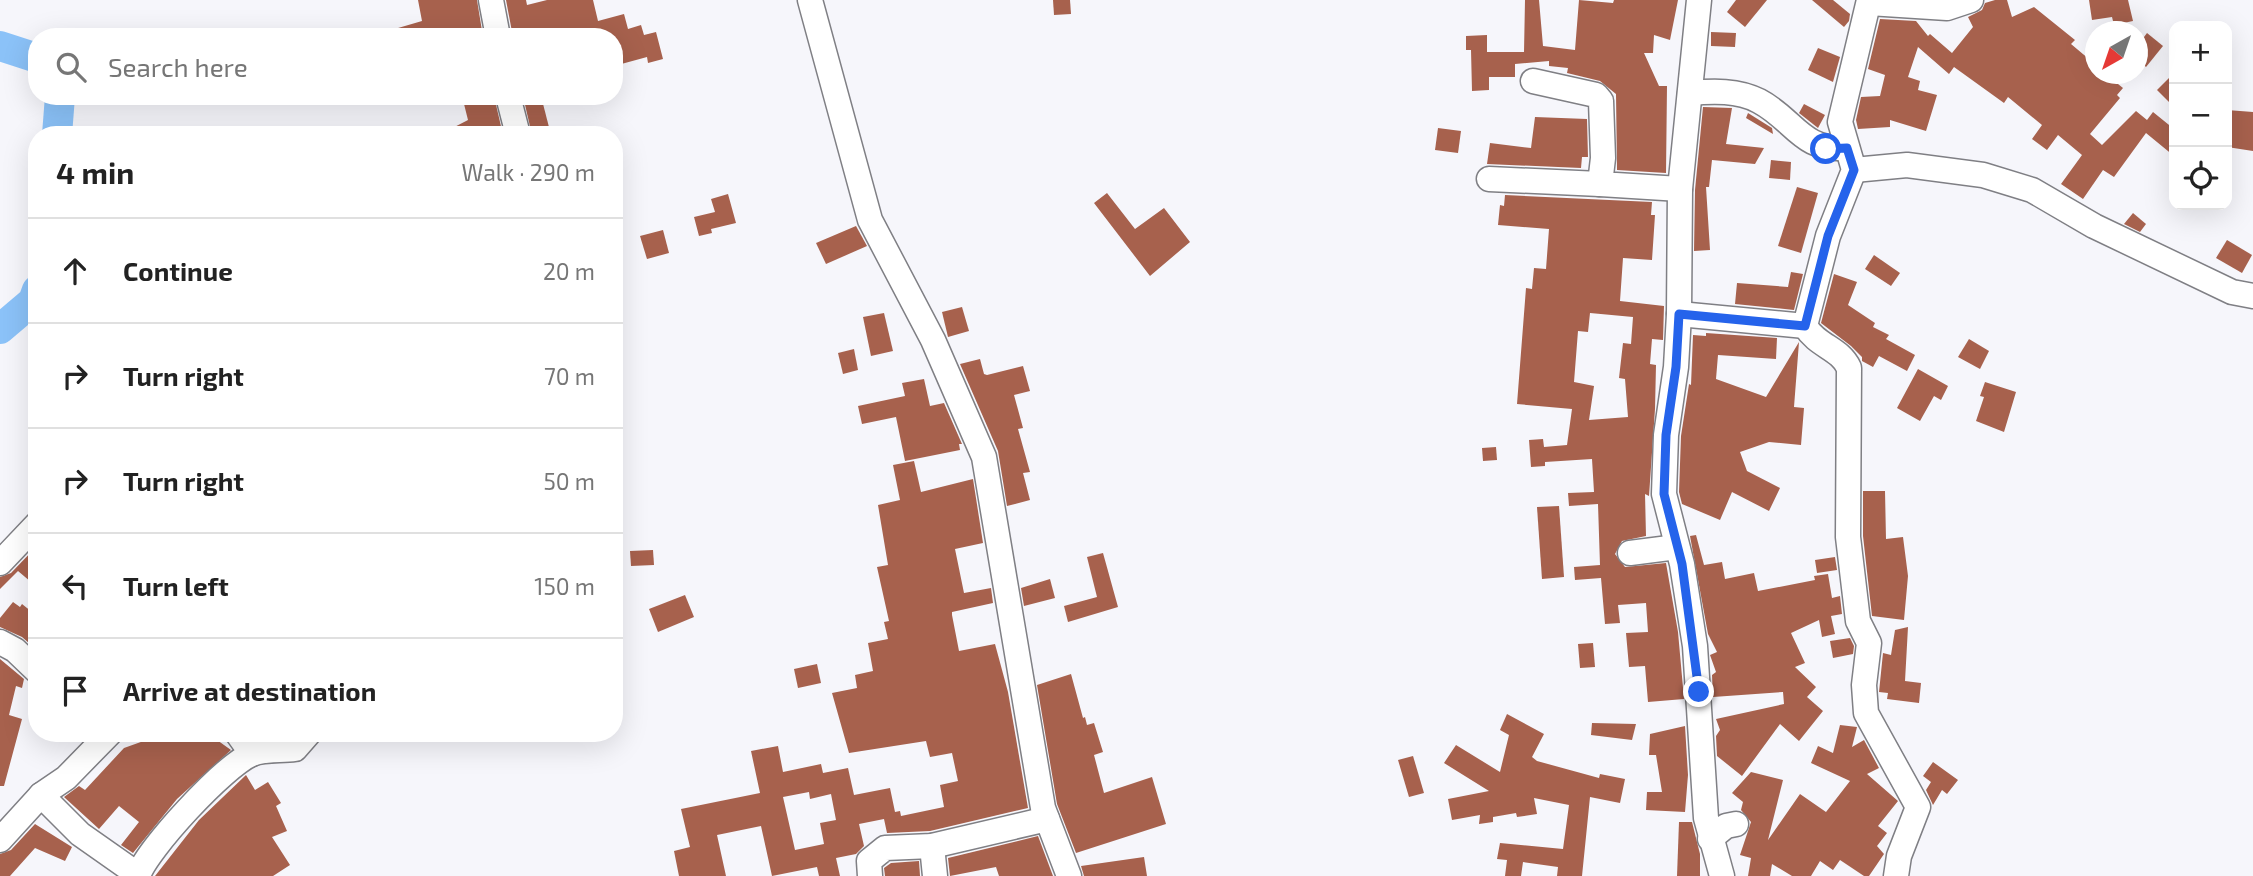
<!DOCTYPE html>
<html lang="en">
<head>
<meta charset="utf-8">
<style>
  :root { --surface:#fff; --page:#f2f2f2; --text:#222; --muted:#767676; --line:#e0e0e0 }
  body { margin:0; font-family:"Exo 2",sans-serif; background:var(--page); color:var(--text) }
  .controls { position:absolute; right:21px; top:21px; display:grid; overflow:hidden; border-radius:14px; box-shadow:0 7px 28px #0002 }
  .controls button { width:63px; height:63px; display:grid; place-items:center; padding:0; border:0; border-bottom:2px solid var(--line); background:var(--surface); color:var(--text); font:35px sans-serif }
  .compass { position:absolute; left:2085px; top:21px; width:63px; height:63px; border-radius:50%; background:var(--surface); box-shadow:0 7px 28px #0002; rotate:220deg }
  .stop { position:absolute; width:21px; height:21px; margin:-16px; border:5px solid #2563eb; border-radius:50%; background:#fff }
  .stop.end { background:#2563eb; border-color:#fff; box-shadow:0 2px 7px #0008 }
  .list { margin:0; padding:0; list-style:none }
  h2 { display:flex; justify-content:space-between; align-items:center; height:91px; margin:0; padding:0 28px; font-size:30px }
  h2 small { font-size:23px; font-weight:400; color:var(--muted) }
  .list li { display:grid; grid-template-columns:46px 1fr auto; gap:21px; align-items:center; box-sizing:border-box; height:105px; padding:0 28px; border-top:2px solid var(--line) }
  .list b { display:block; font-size:26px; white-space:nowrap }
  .list em { font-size:23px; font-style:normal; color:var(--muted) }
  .icon { flex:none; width:38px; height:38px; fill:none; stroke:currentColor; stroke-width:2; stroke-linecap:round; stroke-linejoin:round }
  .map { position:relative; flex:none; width:2253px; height:876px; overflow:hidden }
  .search { position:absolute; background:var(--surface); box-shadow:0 7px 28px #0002; left:28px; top:28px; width:595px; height:77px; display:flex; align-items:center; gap:18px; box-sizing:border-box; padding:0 24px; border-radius:28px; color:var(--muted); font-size:26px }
  .panel { position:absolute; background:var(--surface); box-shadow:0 7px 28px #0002; left:28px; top:126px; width:595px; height:616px; border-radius:28px }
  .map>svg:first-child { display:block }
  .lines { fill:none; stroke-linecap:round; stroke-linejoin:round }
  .river { stroke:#8bc2f8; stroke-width:30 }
  .building { fill:#a7614d; fill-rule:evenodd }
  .minor-casing { stroke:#7f7f84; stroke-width:27 }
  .minor { stroke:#fff; stroke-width:24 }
  .route { stroke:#2563eb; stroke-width:9 }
</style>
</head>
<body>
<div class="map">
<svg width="2253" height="876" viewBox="0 0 2253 876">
  <rect width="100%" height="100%" fill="#f6f6fb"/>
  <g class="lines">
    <g class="river">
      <path d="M0,46L37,58"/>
      <path d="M57,135L60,96"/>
      <path d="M0,329L33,301L37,290"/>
    </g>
  </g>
  <g class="building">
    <path d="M418,0H477L483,37H382L381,33L422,21Z"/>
    <path d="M506,0H526L527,5L547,0H593L598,21L624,14L628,29L641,25L644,35L656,32L663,59L648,63L647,57L614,66V37H513Z"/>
    <path d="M1053,0H1070L1071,14L1054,15Z"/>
    <path d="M1525,0H1539L1543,46L1575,50L1579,0L1613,3L1614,0H1678L1670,40L1654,35L1653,53H1644L1659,86H1667L1666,173L1617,170L1616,94L1600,81L1567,73L1568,68L1549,66V61L1515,64V77H1489V90L1472,91L1471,50H1466V36L1487,35V52H1524Z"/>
    <path d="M1736,0H1767L1745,27L1727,12Z"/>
    <path d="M1812,0H1833L1850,14L1849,21L1844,27Z"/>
    <path d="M1995,0H2007L2012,17L2034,7L2075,40L2071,44L2096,65V74H2127L2118,84L2123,88L2117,95L2120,98L2090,134L2102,145L2136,111L2147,120L2153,112L2174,129V156L2146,133L2114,177L2103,170L2083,199L2061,184L2082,155L2058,135L2047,150L2032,139L2042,125L2008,97L2004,103L1954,67L1949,74L1918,47L1908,77L1920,81L1918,90L1937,95L1926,131L1890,120V127L1858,129L1856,120L1861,97L1880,96L1885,75L1868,69L1880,19L1916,21L1928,36L1930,34L1952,53L1973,27L1968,17L1982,10L1985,3Z"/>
    <path d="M2089,0H2128L2133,21L2114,25L2112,17L2092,20Z"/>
    <path d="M1711,32L1736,33L1735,47L1711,46Z"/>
    <path d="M2147,33L2163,46L2146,67L2138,60V45Z"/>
    <path d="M1818,48L1840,57L1833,82L1808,70Z"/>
    <path d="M2174,73V107L2157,90Z"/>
    <path d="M462,96H494L503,135H439L468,120Z"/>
    <path d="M523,96H541L551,135H532Z"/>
    <path d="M1804,104L1825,115L1818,128L1799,113Z"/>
    <path d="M1703,107L1732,108L1726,144L1764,148L1755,164L1712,160L1709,187H1706L1710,250L1694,251L1695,190Z"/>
    <path d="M2227,110L2253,112V151L2227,147Z"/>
    <path d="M1748,113L1772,128L1773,134L1746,118Z"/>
    <path d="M1535,117L1587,119L1588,157H1582L1581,168L1487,164L1490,143L1531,148Z"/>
    <path d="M1438,128L1461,131L1458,153L1435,150Z"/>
    <path d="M1771,160L1791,162L1790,180L1769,178Z"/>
    <path d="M1797,187L1818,193L1801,253L1778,246Z"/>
    <path d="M1107,193L1135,229L1164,208L1190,242L1150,276L1094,203Z"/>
    <path d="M728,194L736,223L711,229L712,233L699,236L694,217L715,212L711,199Z"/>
    <path d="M1505,195L1652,202L1651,215H1655L1652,260L1623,258L1620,301L1664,306L1663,340L1652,339L1650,364L1656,365L1655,409L1649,496L1645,494L1646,536L1622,541L1615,554L1625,567L1666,563L1678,632L1684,699L1648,702L1645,666L1629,667L1626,633L1648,632L1646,603L1618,605L1620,623L1605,624L1601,578L1575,580L1574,567L1600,565L1598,504L1569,506L1568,493L1594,492L1592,459L1545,462V466L1531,467L1529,440L1543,439L1544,447L1567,445L1572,409L1517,404L1526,288L1532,289L1534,268L1546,269L1549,229L1498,225L1500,205L1504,206ZM1590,313L1633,317L1631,344L1623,343L1619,378L1625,379L1628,417L1589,420L1594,386L1574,382L1578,331L1588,332Z"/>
    <path d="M2133,213L2146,224L2140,232L2124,224Z"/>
    <path d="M856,226L867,246L826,264L816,243Z"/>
    <path d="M663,230L669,253L647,259L640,236Z"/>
    <path d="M2227,240L2252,255L2242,273L2216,258Z"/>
    <path d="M1874,255L1900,273L1891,286L1865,269Z"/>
    <path d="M1791,272L1803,274L1794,310L1735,304L1737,283L1788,287Z"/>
    <path d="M1834,274L1857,282L1848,305L1875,323L1873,327L1889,335L1886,339L1915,355L1907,371L1879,356L1873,367L1862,361V357L1851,346L1821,323Z"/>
    <path d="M962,307L969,331L948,337L942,312Z"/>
    <path d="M884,313L893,351L871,356L863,317Z"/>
    <path d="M1706,333L1777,338L1776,359L1718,355L1716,379L1766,397L1799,342L1794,407L1804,408L1801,445L1769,442L1740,452L1747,471L1780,488L1769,511L1732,492L1720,520L1682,504L1679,492L1681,436L1689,384L1691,385L1693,335L1706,336Z"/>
    <path d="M1969,339L1989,351L1980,369L1958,357Z"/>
    <path d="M854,349L858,370L843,374L838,353Z"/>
    <path d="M980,359L984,374L987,375L1023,366L1030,391L1014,395L1023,428L1018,429L1030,472L1023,473L1030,500L1007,506L998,451L960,364Z"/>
    <path d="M1918,369L1948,386L1941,400L1934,396L1920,421L1897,408Z"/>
    <path d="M924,379L930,406L944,403L962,444H959L960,450L905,461L896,417L862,424L858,406L905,396L902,383Z"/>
    <path d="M1985,382L2016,392L2004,432L1976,421L1984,397L1980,396Z"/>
    <path d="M1496,447L1497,460L1483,461L1482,448Z"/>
    <path d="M914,461L921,492L973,479L983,543L955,549L964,593L991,588L993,603L952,612V615L959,651L995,644L1008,692L1028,808L930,831L887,833L884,819L859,824L864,846L856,854L836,858L840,876H819L817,867L772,876L761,826L717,835L726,876H679L674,851L690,847L681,809L760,793L751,751L778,746L783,772L821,764L823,773L848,768L854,795L890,788L895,812L900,811L901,816L944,807L940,785L958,781L952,753L930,757L926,741L849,753L832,693L857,688L855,675L873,671L868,643L888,639L884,622L889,621L877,567L888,565L878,505L900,500L893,465ZM809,792L810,799L831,794L836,820L820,823L824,844L795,850L783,797Z"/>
    <path d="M1863,491H1885L1886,539L1903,537L1908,576L1904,620L1872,616L1863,536Z"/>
    <path d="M1559,506L1564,577L1542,579L1537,507Z"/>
    <path d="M1696,535L1704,565L1722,562L1725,579L1754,573L1758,591L1815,580L1814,576L1828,574L1832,598L1840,596L1842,614L1831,616L1835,634L1822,637L1819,620L1791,633L1805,663L1795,667L1816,687L1807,697L1823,711L1799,741L1780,724L1742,776L1717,756L1716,736L1720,730L1716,719L1784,704L1783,692L1713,697L1712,675L1716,672L1710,655L1717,652L1708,634L1690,536Z"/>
    <path d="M37,546V576L31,582L18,571L0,589V577L11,573Z"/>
    <path d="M653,550L654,565L631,566L630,551Z"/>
    <path d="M1103,553L1118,607L1068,622L1064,606L1097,597L1087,557Z"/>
    <path d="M1835,557L1837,570L1817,573L1815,560Z"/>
    <path d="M1050,579L1055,598L1024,606L1021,588Z"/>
    <path d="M685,595L694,617L658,632L649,609Z"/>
    <path d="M13,602L20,607L22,604L37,616V650L22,637L0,627V618Z"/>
    <path d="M1908,627L1905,681L1921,683L1919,703L1887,699L1888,693L1879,692L1883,653L1891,655L1895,630Z"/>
    <path d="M1850,638L1854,646L1853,654L1833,658L1830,641Z"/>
    <path d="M1593,643L1595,667L1580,668L1578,644Z"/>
    <path d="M0,659L24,679L22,688L16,686L9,715L22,719L4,786H0Z"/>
    <path d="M817,664L821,683L798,688L794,669Z"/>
    <path d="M1071,674L1083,718L1085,717L1087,725L1094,723L1103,752L1094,755L1104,793L1152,777L1166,824L1076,853L1057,804L1037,685Z"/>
    <path d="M1507,714L1544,734L1532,757L1537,761L1599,778L1600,774L1625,779L1620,803L1590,797L1582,876H1557L1558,867L1523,862L1521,876H1505L1507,860L1497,859L1500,843L1563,849L1569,805L1534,798L1537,814L1517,817L1516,813L1493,817V822L1479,824L1480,815L1452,820L1448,799L1489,791L1444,763L1456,745L1500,772L1509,735L1500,730Z"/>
    <path d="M1592,723L1636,724L1632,740L1591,735Z"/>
    <path d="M1840,725L1857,727L1852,747L1864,740L1879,768L1867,774L1898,801L1878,826L1887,833L1877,846L1884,854L1869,876H1864L1840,860L1833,870L1820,861L1811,876H1792L1772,864L1770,876H1748L1751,858L1740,855L1751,822L1741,810L1743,802L1732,793L1751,772L1783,780L1768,840L1800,794L1826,812L1850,781L1811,763L1818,746L1833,753Z"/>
    <path d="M1685,726L1688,775L1685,812L1646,810L1647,792H1662L1656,755H1649L1650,734Z"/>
    <path d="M166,733H221L217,740L231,750L177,799L133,853L121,845L139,822L119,806L99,829L64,797L79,786L85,790L124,748Z"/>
    <path d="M1413,756L1424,793L1409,797L1398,760Z"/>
    <path d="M1933,762L1958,780L1947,794L1942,790L1933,805L1926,790L1931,782L1923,776Z"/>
    <path d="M246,775L255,790L268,782L281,803L276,806L287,831L272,837L290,865L273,876H155L199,820Z"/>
    <path d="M1679,822H1692L1700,854V876H1677Z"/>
    <path d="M35,824L72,847L65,861L35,848L10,876H0V854L11,850Z"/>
    <path d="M1038,836L1053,876H999L996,867L950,876L948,858Z"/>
    <path d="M1144,857L1147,876H1084L1081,866Z"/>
    <path d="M919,861L920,876H885L884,868L891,863Z"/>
  </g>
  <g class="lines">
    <g class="minor-casing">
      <g id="minor">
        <path d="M491,0L498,37"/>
        <path d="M810,0L870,220L933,340L984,457L1043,808L1069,876"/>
        <path d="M1699,0L1680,189L1679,314L1676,367L1666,435L1664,494L1682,564L1695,646L1706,818L1722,876"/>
        <path d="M1869,0L1840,122L1854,170L1828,236L1805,326C1818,347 1840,348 1849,368L1848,537L1858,621L1869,643L1864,685L1866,713L1918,807L1899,856L1896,876"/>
        <path d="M1869,3L1947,8L1971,0"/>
        <path d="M1533,81L1596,95L1601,101L1603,158L1600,184L1680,189"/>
        <path d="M1690,93C1713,91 1738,90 1759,101C1795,120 1801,151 1847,148"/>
        <path d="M508,96L518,135"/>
        <path d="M1854,170L1907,165L1983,175L2032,190L2094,226L2232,292L2253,296"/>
        <path d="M1489,179L1600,184"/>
        <path d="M1679,314L1805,326"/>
        <path d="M1630,553L1677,547"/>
        <path d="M0,563L37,524"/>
        <path d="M0,642L15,650L37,671"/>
        <path d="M237,733L252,754"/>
        <path d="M41,795L80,834L137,874"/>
        <path d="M1710,839L1726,826L1736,824"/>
        <path d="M0,840L41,795L66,778L110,733"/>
        <path d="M932,846L935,876"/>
        <path d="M138,876C146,850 225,765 252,754C264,749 282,751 295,749L309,733"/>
        <path d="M870,876L869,861L885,848L932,846L1047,819"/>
      </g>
    </g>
    <use href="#minor" class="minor"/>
  </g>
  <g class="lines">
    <path class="route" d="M1699,692L1682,564L1664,494L1666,435L1676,367L1679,314L1805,326L1828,236L1854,170L1847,148L1826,149"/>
  </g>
</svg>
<div class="controls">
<button>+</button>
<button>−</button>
<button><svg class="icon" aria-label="locate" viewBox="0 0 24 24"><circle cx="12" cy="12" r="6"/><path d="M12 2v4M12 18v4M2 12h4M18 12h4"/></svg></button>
</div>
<svg class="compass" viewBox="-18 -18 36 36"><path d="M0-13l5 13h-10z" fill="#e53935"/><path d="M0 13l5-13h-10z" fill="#767676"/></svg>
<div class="stop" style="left:1826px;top:149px"></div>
<div class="stop end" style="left:1699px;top:692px"></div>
<div class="search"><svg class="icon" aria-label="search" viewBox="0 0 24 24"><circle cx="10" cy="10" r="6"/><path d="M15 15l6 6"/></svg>Search here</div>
<section class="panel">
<h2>4 min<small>Walk · 290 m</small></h2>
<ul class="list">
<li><svg class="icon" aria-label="ahead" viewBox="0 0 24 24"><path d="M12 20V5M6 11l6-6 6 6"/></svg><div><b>Continue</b></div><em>20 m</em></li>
<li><svg class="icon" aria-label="right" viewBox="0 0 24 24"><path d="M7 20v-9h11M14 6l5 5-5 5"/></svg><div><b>Turn right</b></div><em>70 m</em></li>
<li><svg class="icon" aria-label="right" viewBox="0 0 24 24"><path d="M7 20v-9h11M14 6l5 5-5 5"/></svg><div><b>Turn right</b></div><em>50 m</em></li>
<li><svg class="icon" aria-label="left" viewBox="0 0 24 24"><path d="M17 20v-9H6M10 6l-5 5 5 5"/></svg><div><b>Turn left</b></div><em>150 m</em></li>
<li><svg class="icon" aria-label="arrive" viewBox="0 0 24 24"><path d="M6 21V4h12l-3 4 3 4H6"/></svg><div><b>Arrive at destination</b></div></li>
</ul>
</section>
</div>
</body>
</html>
